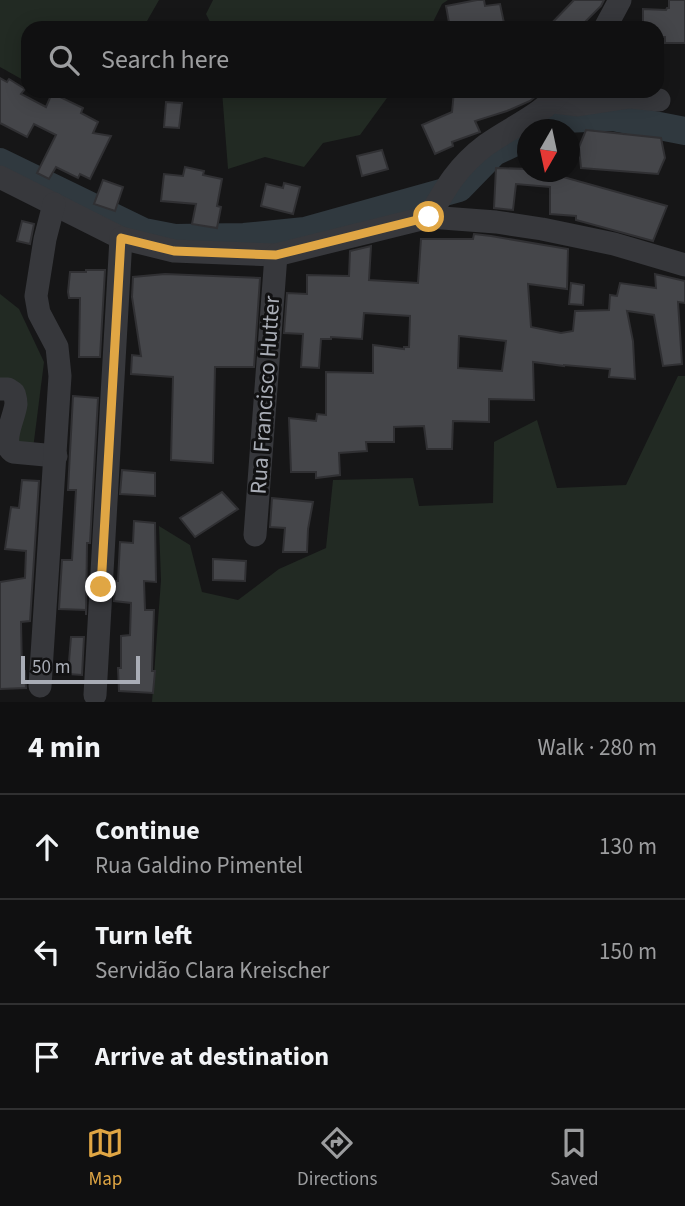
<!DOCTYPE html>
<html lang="en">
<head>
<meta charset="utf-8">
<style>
  :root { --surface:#101011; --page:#1e1e1f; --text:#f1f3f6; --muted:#9c9d9f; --line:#303031; --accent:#e0a644 }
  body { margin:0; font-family:"Source Sans 3",sans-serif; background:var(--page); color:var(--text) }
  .compass { position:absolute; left:517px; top:119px; width:63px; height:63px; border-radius:50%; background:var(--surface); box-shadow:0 4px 18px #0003; rotate:189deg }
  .scale { position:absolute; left:21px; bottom:18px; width:119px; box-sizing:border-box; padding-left:7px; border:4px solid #a9adb6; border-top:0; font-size:19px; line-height:24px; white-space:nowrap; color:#a9adb6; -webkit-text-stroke:5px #111112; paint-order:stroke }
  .stop { position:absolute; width:21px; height:21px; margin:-16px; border:5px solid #e0a644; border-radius:50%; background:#fff }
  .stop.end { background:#e0a644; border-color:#fff; box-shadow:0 2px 7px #0008 }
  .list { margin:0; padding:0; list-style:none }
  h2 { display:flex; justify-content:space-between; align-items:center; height:91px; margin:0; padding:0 28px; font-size:30px }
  h2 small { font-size:23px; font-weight:400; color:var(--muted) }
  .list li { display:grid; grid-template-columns:46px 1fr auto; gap:21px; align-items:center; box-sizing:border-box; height:105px; padding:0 28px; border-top:2px solid var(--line) }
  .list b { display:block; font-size:26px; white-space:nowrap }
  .list p { margin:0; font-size:23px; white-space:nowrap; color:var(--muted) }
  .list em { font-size:23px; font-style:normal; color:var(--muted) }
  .icon { flex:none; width:38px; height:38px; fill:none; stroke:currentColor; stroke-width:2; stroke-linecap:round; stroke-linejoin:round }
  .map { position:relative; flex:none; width:685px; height:702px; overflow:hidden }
  .search { position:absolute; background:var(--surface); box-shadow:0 4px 18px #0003; left:21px; right:21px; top:21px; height:77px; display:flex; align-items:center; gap:18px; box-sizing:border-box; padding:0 24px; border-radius:21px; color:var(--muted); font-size:26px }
  .sheet { height:406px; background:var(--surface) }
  nav { display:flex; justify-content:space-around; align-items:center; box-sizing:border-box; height:98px; border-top:2px solid var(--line); background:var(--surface); font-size:19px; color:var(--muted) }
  nav a { display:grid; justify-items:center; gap:4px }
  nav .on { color:var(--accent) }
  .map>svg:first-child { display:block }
  .green { fill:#222a23 }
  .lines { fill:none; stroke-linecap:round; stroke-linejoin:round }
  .river { stroke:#30393f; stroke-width:28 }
  .building { fill:#45464a; stroke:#303033; stroke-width:2; fill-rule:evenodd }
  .minor { stroke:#37383c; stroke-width:23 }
  .route { stroke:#e0a644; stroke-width:9 }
  .labels { text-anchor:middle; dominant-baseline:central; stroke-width:6; stroke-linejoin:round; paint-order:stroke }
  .street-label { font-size:23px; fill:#a9adb6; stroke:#111112 }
</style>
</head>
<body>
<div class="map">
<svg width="685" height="702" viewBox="0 0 685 702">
  <rect width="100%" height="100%" fill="#161617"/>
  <g class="green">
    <path d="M0,0H159L143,28H28V81H25L0,67Z"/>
    <path d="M213,0H448L442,4L430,28H213L206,14Z"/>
    <path d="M222,91H392L360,135L323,143L304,167L265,157L228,169Z"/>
    <path d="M0,294L19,309L44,362L33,449L15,446L0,378Z"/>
    <path d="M678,376H685V702H152L161,580L159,526L190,545L202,592L238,600L279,569L326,548L333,480L413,478L419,506L493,503L494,442L537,420L557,488L626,485Z"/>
  </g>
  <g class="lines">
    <g class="river">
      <path d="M540,130L563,119L613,117L685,131"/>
      <path d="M0,162L144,232L175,238L244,237L305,231L459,188L494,152L528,136"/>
    </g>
  </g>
  <g class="building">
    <path d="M477,0H484L485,6L500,4L504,23L477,28H450L446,6Z"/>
    <path d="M574,0H604L601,6L579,28H547Z"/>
    <path d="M669,0H685V43H665V37H657V28H643V9L666,10L667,8H669Z"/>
    <path d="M0,78L7,82L9,79L25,89L21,94L46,107L52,93L83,108L81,113L98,122L93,133L111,136L90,179L80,174L78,178L56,167L49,179L37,173L56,135L34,124L27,137L0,123Z"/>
    <path d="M454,91H542L530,101L507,111L475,121L480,132L452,142L453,146L435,154L422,125L452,112Z"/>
    <path d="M166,102L182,103L179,128L164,127Z"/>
    <path d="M586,130L661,138L665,158L658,174L581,168L579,147Z"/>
    <path d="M382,150L388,169L362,176L357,156Z"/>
    <path d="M185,167L204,171L203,175L222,179L217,206L221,207L217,228L192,224L196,204L161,201L164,174L183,176Z"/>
    <path d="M496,168L528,169V172H550L549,173L667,206L653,241L576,220V216L550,214V187L516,184L513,210L494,208Z"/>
    <path d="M103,180L123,187L115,211L94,204Z"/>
    <path d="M284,183L300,187L293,214L261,206L266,184L283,188Z"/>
    <path d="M22,221L34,224L30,244L17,241Z"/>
    <path d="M474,234L491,236L568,249L567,289L528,284L531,327L561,333L573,331L575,311L609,310L610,295L617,296L620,283L656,288L655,274L685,281V303L678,302L682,364L663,366L654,315L627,311L633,341L635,379L609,377L610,369L564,365V366L533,362L534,400L489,399V422L453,421L452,449H427L424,426L394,427V442H366L367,451L339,453L340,475L316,478V472H291L289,418L316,421L317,414L326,415V372L373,373V345L404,349V347H409L410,316L364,313L362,339L331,337V339H321L319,368L301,367L303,334L284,333L287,293L307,294V275L349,276L350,251L371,246L369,280L418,283L421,239H473ZM459,336L506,341L502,371L458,368Z"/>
    <path d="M86,270H105L100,357H79L80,298H69L68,292L70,272H86Z"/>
    <path d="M165,274L260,278L254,367H215L213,463L171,460L173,377L131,374L132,355L141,356L132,297L133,277Z"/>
    <path d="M571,283L584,285L583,305L569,304Z"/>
    <path d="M73,396L98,398L90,543H87L86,615V610L59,609L62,560H72L76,490H68Z"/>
    <path d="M122,470L155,473V496L120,494Z"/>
    <path d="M22,480L39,481L30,621L21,622L22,671H25L26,688L0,689V582L25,578L26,551L5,549L11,507L19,508Z"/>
    <path d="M222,492L238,509L195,537L180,518Z"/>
    <path d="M272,498L313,502L308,529L307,552H283L285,528L270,527Z"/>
    <path d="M134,521L155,523L156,582L144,581L145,610H154L152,671H155L153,693L119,691L118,668H121V636L130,635L131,603L114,601L115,588L116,581H118L120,542L133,543Z"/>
    <path d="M213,559L246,561L245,581L213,580Z"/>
    <path d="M71,637H84L82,675L68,674Z"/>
  </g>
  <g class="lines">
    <g class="minor">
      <path d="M605,28L620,0"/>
      <path d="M553,102L578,105L630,97L659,100"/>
      <path d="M0,177L121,238L174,251L276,255L429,217L496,222L542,229L614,244L685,265"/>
      <path d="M429,217C446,187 458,166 486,145C511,127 542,115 561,91"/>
      <path d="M0,389H8L14,393C15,397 16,399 16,404C14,420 0,442 13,452L56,456"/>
      <path d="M255,535L276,255"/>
      <path d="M40,686L60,376L57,347L39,313L36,296L45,239L54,204"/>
      <path d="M95,695L121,238"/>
    </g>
  </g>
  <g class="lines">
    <path class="route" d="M101,587L121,238L174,251L276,255L429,217"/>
  </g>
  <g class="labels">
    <g class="street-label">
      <text transform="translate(265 395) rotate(-86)">Rua Francisco Hutter</text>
    </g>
  </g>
</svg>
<svg class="compass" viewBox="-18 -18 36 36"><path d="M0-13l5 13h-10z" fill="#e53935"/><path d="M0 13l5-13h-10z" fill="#9c9d9f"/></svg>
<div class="scale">50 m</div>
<div class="stop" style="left:429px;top:217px"></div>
<div class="stop end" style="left:101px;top:587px"></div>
<div class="search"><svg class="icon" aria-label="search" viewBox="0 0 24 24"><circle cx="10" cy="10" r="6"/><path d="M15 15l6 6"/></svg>Search here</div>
</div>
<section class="sheet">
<h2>4 min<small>Walk · 280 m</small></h2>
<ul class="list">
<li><svg class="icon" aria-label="ahead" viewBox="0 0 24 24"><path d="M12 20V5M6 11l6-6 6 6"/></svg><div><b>Continue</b><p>Rua Galdino Pimentel</p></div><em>130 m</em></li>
<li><svg class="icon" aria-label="left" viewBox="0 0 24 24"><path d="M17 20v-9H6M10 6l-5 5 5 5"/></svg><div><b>Turn left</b><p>Servidão Clara Kreischer</p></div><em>150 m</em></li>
<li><svg class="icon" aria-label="arrive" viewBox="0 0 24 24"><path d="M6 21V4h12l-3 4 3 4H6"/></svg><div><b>Arrive at destination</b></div></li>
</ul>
</section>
<nav>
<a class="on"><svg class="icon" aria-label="map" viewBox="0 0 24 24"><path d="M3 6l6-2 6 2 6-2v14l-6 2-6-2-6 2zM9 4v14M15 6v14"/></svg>Map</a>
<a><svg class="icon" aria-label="directions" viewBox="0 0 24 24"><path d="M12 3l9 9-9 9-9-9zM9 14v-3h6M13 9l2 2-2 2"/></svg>Directions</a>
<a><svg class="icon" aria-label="saved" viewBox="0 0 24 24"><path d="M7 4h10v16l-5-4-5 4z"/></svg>Saved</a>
</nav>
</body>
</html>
